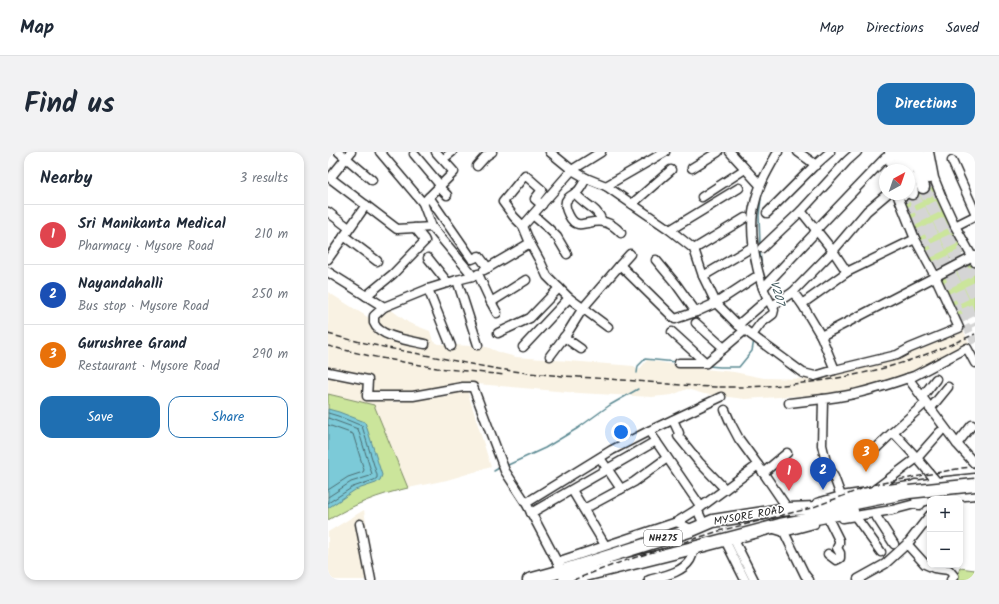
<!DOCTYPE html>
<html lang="en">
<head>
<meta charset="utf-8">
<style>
  :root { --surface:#fff; --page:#f2f2f3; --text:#1f2937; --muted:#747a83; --line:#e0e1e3; --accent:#1f6fb2 }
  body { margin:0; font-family:Kalam,sans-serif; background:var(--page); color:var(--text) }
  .controls { position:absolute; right:12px; bottom:12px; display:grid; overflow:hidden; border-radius:8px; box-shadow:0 2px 6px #0003 }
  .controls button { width:36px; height:36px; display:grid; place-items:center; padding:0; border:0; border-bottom:1px solid var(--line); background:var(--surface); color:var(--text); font:20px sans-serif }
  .compass { position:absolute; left:551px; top:12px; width:36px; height:36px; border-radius:50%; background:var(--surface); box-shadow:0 2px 6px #0003; rotate:40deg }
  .you { position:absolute; left:293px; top:280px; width:14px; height:14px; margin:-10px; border:3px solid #fff; border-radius:50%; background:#1a73e8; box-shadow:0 0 0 6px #1a73e833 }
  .badge { display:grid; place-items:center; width:26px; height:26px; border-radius:50%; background:var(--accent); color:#fff; font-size:13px; font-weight:700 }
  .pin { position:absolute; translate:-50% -33px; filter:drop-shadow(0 1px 2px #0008) }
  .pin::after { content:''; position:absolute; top:21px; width:14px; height:12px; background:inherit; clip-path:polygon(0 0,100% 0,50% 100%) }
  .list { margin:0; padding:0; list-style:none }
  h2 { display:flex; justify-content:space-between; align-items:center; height:52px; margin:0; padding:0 16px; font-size:17px }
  h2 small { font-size:13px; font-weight:400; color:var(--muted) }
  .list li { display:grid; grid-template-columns:26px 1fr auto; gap:12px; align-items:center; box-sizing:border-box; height:60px; padding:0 16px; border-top:1px solid var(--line) }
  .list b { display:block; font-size:15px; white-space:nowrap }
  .list p { margin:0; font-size:13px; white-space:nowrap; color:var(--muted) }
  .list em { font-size:13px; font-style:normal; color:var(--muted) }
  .actions { display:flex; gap:8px; padding:12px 16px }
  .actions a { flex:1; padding:9px 0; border:1px solid var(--accent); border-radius:12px; text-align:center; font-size:14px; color:var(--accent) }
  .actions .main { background:var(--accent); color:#fff }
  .map { position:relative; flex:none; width:647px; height:428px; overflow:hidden; border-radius:12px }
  header { display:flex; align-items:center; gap:24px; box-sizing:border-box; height:56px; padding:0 20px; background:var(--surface); border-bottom:1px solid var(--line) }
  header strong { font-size:19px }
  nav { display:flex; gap:22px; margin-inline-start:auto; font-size:14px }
  .intro { display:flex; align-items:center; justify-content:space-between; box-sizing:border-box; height:96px; padding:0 24px }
  h1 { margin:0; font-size:28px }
  .button { padding:10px 18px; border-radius:12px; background:var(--accent); color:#fff; font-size:14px; font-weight:700 }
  main { display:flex; gap:24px; padding:0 24px }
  aside { flex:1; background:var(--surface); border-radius:12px; box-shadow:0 2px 6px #0003 }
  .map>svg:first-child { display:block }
  .built { fill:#f9f2e3 }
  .green { fill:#cbe59b; stroke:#7b8863 }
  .water { fill:#7bcad8; stroke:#5b8a93 }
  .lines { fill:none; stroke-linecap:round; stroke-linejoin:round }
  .shore { stroke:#4b6b70; stroke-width:1 }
  .stream { stroke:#5b8a93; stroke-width:1.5 }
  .minor-tunnel { stroke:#d5d5d5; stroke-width:8; stroke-dasharray:8 4; stroke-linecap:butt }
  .highway-tunnel { stroke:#d5d5d5; stroke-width:12; stroke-dasharray:12 6; stroke-linecap:butt }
  .minor-casing { stroke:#2b2b2b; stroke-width:11 }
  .highway-casing { stroke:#2b2b2b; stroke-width:15 }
  .minor { stroke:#fff; stroke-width:8 }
  .highway { stroke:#fff; stroke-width:12 }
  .rail { stroke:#2b2b2b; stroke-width:1.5; stroke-dasharray:6 3; stroke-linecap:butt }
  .highway-bridge-casing { stroke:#2b2b2b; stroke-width:15; stroke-linecap:butt }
  .highway-bridge { stroke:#fff; stroke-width:12 }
  .labels { text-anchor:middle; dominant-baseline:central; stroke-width:3; stroke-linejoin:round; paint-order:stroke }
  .shield { fill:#fff; stroke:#6b6b6b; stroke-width:1 }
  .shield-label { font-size:10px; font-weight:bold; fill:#2b2b2b }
  .street-label { font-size:11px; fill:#2b2b2b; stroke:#fff }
  .water-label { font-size:12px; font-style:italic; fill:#435b5f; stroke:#fff }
</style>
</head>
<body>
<header>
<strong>Map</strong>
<nav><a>Map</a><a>Directions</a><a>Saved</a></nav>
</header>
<div class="intro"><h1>Find us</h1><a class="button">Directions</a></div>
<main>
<aside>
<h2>Nearby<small>3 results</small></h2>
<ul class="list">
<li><span class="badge" style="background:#e0444e">1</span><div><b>Sri Manikanta Medical</b><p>Pharmacy · Mysore Road</p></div><em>210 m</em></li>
<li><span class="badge" style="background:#1a4fb4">2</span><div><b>Nayandahalli</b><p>Bus stop · Mysore Road</p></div><em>250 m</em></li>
<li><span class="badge" style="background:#e8710a">3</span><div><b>Gurushree Grand</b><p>Restaurant · Mysore Road</p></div><em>290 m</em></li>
</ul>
<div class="actions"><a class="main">Save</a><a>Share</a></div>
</aside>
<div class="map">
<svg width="647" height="428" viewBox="0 0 647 428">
  <rect width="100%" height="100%" fill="#fff"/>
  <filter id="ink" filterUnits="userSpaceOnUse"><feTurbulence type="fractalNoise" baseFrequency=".025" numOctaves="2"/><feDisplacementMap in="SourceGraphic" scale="8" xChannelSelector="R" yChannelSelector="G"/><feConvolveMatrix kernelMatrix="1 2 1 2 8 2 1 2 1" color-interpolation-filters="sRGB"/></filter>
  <g filter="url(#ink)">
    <g class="built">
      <path d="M0,140L41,166L59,157H62L81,171L102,179L105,189L111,192L159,195L173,201L188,205L306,214L310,219L319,208L366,216L406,220L436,226L478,227L538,215L573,206L584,200L635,177L642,193L583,220L550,233L524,239L486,243L417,247L376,242L359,237L344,243L324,245L251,241L149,232H124L62,251L119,244L139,238L163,315L119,328L80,336L46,253L0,242Z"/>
      <path d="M36,358L47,428H0V380Z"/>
    </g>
    <g class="green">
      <path d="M606,34L637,100L605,115L579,60L574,45Z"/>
      <path d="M645,112L647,117V159L631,167L612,127Z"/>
      <path d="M0,242L46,253L80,336C49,343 27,352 0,368Z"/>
      <path d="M632,416L647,418V428H626L629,424Z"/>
    </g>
    <path class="water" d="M0,257L11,260L37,270L54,323L52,328L48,331L27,338L0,356Z"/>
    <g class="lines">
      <g class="shore">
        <path d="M0,261L10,264L34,274L49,323V326L46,328L25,335L0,351"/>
        <path d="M0,266L30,277L44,322L42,324L23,330L0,345"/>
        <path d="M0,273L25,282L36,318L35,320L20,325L0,338"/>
      </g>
      <g class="stream">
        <path d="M432,93L431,63L434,39"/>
        <path d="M432,99L434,119"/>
        <path d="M380,214L392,215H411L424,199L426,188"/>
        <path d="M309,221L310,214L317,207L348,210"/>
        <path d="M180,313L217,296L250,276L282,253L310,237"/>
        <path d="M166,319L171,316"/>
      </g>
      <g class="minor-tunnel">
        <path d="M602,28L610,46"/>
        <path d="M577,43L610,116L647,191"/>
        <path d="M622,72L647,126"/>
      </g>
      <g class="highway-tunnel">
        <path d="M595,35L647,144"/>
        <path d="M584,41L647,174"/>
      </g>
      <g class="minor-casing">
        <g id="minor">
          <path d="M11,0L44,28"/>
          <path d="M23,0L2,26L69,77L104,75L145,124L129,128L150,193"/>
          <path d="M52,0L95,51"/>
          <path d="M222,0L244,18L258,26L278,34L304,52L342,78L366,97L375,124L388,151L410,173L475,221L487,224L507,218L569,203L582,196L631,176L607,124L587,87L569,42"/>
          <path d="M273,0L244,18L195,74L202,91L213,111L219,124L241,146L280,175"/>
          <path d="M402,0L432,33"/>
          <path d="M470,0L488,13"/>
          <path d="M561,0L563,18"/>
          <path d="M568,0L571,18"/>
          <path d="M592,0L595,3L602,27"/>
          <path d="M601,0L606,26L614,46L627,74L647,110"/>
          <path d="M86,2L112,33"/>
          <path d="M119,4L124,0"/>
          <path d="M624,9L647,60"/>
          <path d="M149,14L158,4L164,0"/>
          <path d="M364,16L390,0"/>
          <path d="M258,26C256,30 253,36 250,39C246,43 241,43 238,49C236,56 243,71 250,72C253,73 257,71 260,71C274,68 282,69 293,81"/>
          <path d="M278,34L337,0"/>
          <path d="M111,35L119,43"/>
          <path d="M247,41C256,53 269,55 274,69"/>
          <path d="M576,42L577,43"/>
          <path d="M101,45L144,107L151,104L160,116"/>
          <path d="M374,45L417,17"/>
          <path d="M304,52L343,18"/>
          <path d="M473,59L505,99L519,120"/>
          <path d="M0,60L21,76"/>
          <path d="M439,61L485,15L502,0"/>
          <path d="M205,63L221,77L229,85L239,102"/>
          <path d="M195,74L186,65L175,50L197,23L214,38L207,47L214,53"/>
          <path d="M627,74L647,64"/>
          <path d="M104,75L95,51L126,20L108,0"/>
          <path d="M342,78L411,36"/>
          <path d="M16,84L49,109"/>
          <path d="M434,96L473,59L519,9L529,0"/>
          <path d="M366,97L417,66"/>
          <path d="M100,106L120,131"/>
          <path d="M0,107L38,53"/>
          <path d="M328,108L348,132L368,160"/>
          <path d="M292,113L302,102"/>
          <path d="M156,118L202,91"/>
          <path d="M0,120L56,155L100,137L129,128"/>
          <path d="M150,122L163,150L198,128"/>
          <path d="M375,124L421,97"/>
          <path d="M435,136L485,83L488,78L557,6"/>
          <path d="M100,137L123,194"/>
          <path d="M38,144L65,122L96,90L97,89L96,87L87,76"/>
          <path d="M163,150L169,161"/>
          <path d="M474,152L465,140L505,99L539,59L559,42"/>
          <path d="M444,154L465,140"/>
          <path d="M56,155L46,164C46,166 46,169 46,171C51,185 84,189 97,192"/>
          <path d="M368,171L396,196"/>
          <path d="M410,173L440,147"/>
          <path d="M344,180L378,211"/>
          <path d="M170,181L202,166L231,136"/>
          <path d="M424,183L433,171L445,162L446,158C443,151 438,144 435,136C427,112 420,75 427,51C431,32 441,16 450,0"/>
          <path d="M493,184L474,152L519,120L587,87"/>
          <path d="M236,185L253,197"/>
          <path d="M195,195L241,146"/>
          <path d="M222,204L240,180L255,156L292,113L347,167L368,160L388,151L426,126"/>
          <path d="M351,211H378L396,196L417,178"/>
          <path d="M507,218L493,184L647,104"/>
          <path d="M0,220L40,228L39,244H85L135,235H145L177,319L198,351L234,419"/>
          <path d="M580,226L629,292L647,312"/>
          <path d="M594,245L608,227"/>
          <path d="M461,251L495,247"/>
          <path d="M602,257L620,235"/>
          <path d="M397,258L403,272L411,287L430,313"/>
          <path d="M345,268L351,281L350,284L371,310L397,337"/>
          <path d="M321,279L373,355"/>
          <path d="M565,280L589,306L609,330L611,347"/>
          <path d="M629,292L644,273"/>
          <path d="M539,305L565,280L594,254"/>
          <path d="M272,306L293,337"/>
          <path d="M435,321L459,301"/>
          <path d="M244,338L277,393"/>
          <path d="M545,339L589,306L612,280"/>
          <path d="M513,344L506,325L499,314L494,293L495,247C505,246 516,244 526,242C547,237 566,231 586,224L639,196L647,211"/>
          <path d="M608,347L647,343"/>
          <path d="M198,351L284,298L321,279L393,245"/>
          <path d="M489,351L513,344L609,330L647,326"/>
          <path d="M256,357L306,330L339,306"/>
          <path d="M369,357L376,373"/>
          <path d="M203,361L328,289"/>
          <path d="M546,361L566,392"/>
          <path d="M527,364L553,400"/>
          <path d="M515,366L564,358L602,348"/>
          <path d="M349,370L373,355L430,313L460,357"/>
          <path d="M32,372L43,428"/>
          <path d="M443,376L456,380L486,372"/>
          <path d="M456,380L477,423L481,428"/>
          <path d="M407,385L408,392L426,428"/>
          <path d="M397,388L417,428"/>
          <path d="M579,392L597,412L606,416L621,418L626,424L623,428"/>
          <path d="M500,402L508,408L512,406V401L509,396L511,392V388L501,368"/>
          <path d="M229,410L349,370L364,378"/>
          <path d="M321,428C335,424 354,421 362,408C364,404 365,400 367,396"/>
          <path d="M532,428L530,427L557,412L581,390L602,363"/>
        </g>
      </g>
      <g class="highway-casing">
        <g id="highway">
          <path d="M577,0L579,18"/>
          <path d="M587,0L588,10L595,35"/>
          <path d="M581,26L584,41"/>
          <path d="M588,334L591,351"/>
          <path d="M201,428L234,419L364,378L385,369L460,357L489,356L527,351L581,340"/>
          <path d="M237,428L373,394L452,373L524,359"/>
        </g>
      </g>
      <use href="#minor" class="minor"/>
      <use href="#highway" class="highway"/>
      <g class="rail">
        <path d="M0,182C37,192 75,199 113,206C137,211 161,216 185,219C221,224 258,225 294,228C325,230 356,234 387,235C441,236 495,231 548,218C582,210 615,196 647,182"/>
        <path d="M0,194L42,204L109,216L177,223"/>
        <path d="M245,428L293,410L391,379L483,356L544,333L634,316L647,315"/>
      </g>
      <g class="highway-bridge-casing">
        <path id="highway-bridge" d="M581,340L647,333"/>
      </g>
      <use href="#highway-bridge" class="highway-bridge"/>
    </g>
  </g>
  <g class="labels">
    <rect class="shield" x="316" y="378" width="38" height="16" rx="3"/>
    <g class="shield-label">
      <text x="335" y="386">NH275</text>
    </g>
    <g class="street-label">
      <text transform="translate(421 364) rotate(-10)">MYSORE ROAD</text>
    </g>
    <g class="water-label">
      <text transform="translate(449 141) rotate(74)">V207</text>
    </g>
  </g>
</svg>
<div class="controls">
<button>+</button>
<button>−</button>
</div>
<svg class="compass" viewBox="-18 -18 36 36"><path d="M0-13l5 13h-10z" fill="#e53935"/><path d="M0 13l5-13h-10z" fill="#747a83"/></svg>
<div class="you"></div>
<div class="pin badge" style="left:461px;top:339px;background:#e0444e">1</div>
<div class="pin badge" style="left:495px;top:338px;background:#1a4fb4">2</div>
<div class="pin badge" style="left:538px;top:320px;background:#e8710a">3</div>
</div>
</main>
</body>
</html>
